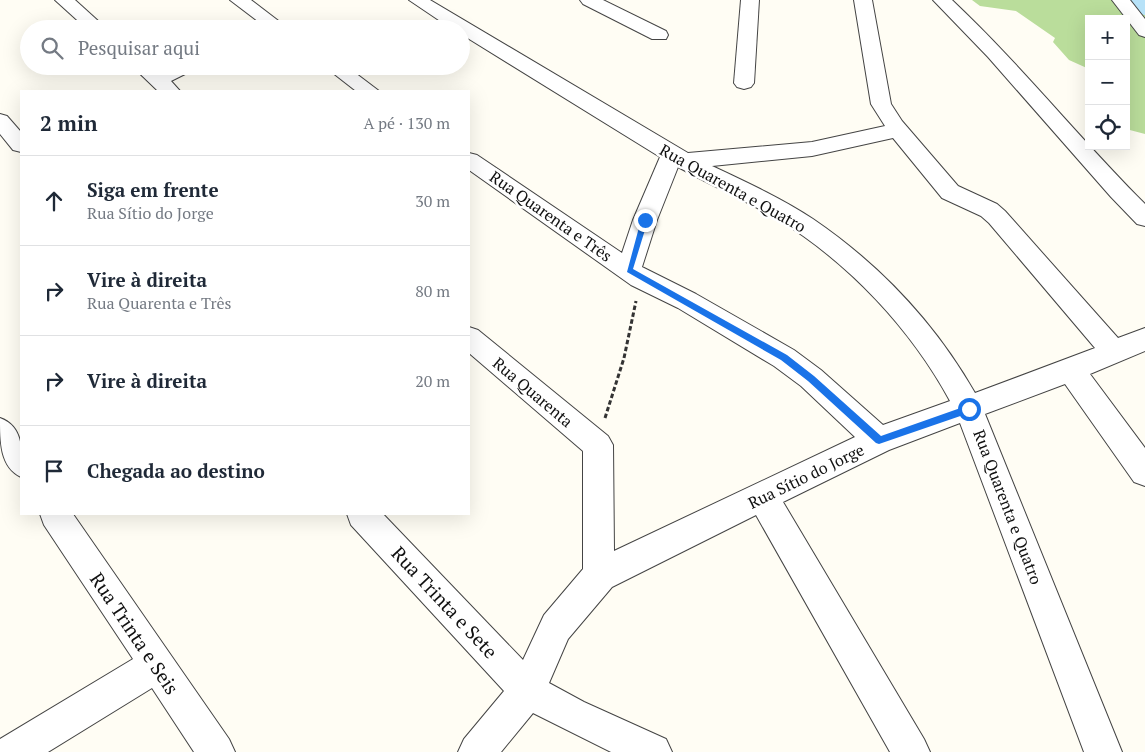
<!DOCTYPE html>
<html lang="pt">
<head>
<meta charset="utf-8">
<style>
  :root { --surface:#fff; --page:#f2f2f3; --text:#1f2937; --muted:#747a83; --line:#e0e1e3 }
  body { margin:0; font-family:"PT Serif",serif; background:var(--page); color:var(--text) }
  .controls { position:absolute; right:15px; top:15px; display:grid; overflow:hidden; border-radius:0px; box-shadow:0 5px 20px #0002 }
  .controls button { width:45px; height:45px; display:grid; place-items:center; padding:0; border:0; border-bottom:1px solid var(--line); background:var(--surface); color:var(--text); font:25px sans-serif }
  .stop { position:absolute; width:15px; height:15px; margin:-11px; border:4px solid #1a73e8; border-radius:50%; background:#fff }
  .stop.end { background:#1a73e8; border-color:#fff; box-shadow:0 1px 5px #0008 }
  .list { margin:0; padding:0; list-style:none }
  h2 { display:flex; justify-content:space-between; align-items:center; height:65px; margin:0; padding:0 20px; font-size:21px }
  h2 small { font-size:16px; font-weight:400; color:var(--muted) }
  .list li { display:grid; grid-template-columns:32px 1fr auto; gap:15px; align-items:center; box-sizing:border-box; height:90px; padding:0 20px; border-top:1px solid var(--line) }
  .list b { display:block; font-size:19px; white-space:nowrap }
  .list p { margin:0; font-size:16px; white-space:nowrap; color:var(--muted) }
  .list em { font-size:16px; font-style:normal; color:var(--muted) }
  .icon { flex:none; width:28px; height:28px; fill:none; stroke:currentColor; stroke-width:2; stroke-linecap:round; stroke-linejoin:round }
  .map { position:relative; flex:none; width:1145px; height:752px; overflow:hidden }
  .search { position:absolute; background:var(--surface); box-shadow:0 5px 20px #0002; left:20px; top:20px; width:450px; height:55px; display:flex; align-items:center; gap:12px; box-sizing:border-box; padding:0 18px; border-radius:28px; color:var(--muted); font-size:19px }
  .panel { position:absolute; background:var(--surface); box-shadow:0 5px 20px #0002; left:20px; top:90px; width:450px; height:425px; border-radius:0px }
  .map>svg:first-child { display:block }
  .forest { fill:#badd9b }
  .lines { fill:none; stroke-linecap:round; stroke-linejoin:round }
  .canal { fill:#b7e2f8; fill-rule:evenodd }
  .minor-casing { stroke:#444; stroke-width:2 }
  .path { stroke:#333; stroke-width:3; stroke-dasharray:4.5 2.5; stroke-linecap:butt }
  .minor { fill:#fff; fill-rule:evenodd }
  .route { fill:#1a73e8 }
  .labels { text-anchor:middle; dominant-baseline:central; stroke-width:5; stroke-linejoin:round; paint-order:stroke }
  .street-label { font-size:16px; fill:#111; stroke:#fff }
  .near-street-label { font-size:19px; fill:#111; stroke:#fff }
</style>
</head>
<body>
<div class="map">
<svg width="1145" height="752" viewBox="0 0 1145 752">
  <rect width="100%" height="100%" fill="#fffdf4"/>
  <path class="forest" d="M972,0H1145V134L1126,129V19H1089V69L1069,60L1053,42L1055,38L1016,11L980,6Z"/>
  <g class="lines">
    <path class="canal" d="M1128,0H1145V15L1139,14Z"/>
    <g class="minor-casing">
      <g id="minor">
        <path d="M55,0H75L107,29H87Z"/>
        <path d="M230,0H251L289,29H268Z"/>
        <path d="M409,0H430L688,153L812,142L885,126L871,104L854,0H872L891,104L902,121L958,186L997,204L1005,211L1118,338L1145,328V351L1090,374L1145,448V486L1134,482L1065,384L985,414L1122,752H1084L960,423L889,450L783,502L924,739L930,752H890L756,515L612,587L568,639L549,683L584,702L666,739L672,752H611L533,713L501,752H458L464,739L504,691L351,525L347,514H383L523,660L544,615L583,569V451L469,353V327L478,330L608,436L613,445L614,551L855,437L801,386L774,366L678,308L631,285L469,170V153L477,155L622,253L633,220L660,157L461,34V29H452ZM893,138L942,198L981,216L989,223L1095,348L975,393C935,323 879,264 813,219C781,198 746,182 712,166L812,156ZM678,167C711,185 746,201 779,220C849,263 911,329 950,401L883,425L821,370L794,350L696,294L642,267L657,220Z"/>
        <path d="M580,0H603L666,31L668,35L666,39H652L583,4Z"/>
        <path d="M741,0H759L754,83L751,87L744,89L737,87L734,83Z"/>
        <path d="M933,0H952C1021,65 1079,138 1145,204V226L1137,224L1111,197L988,57Z"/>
        <path d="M1112,0H1130L1145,19V37L1139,35Z"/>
        <path d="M132,66H153L159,72L170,66H195L193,70L171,81L180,91H158Z"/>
        <path d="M324,66H346L379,91H356Z"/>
        <path d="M0,114L7,116L21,132V152L13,150L0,134Z"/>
        <path d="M0,418C25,427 22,454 21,477C0,467 0,442 0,418Z"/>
        <path d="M40,514H73L229,739L235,752H194L152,688L48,752H0V739L133,659L44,525Z"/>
      </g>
    </g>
    <path class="path" d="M605,418L624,358L636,301"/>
    <use href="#minor" class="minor"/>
  </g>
  <path class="route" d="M645,217L648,220L633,269L787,355L814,376L881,436L969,405L972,406V412L879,444L876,443L808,381L781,360L627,272L641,220Z"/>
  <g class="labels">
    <g class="street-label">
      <text transform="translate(733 188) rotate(29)">Rua Quarenta e Quatro</text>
      <text transform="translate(551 216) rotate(35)">Rua Quarenta e Três</text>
      <text transform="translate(533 392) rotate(40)">Rua Quarenta</text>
      <text transform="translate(806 476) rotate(-26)">Rua Sítio do Jorge</text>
      <text transform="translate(1008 507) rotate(69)">Rua Quarenta e Quatro</text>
    </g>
    <g class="near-street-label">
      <text transform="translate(445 602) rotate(47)">Rua Trinta e Sete</text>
      <text transform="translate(135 633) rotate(56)">Rua Trinta e Seis</text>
    </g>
  </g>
</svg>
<div class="controls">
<button>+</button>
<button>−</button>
<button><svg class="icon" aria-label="locate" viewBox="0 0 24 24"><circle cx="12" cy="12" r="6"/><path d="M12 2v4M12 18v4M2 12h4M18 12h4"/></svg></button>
</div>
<div class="stop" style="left:969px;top:409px"></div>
<div class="stop end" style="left:645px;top:220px"></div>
<div class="search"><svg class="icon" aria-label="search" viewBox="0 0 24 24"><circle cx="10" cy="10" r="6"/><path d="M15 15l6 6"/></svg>Pesquisar aqui</div>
<section class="panel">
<h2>2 min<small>A pé · 130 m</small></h2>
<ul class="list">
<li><svg class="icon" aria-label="ahead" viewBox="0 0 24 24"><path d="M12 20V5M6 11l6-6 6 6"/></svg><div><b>Siga em frente</b><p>Rua Sítio do Jorge</p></div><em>30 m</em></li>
<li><svg class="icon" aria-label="right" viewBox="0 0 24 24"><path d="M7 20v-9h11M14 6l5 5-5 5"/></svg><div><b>Vire à direita</b><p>Rua Quarenta e Três</p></div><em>80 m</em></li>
<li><svg class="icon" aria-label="right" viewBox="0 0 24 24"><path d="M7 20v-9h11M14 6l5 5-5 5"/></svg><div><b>Vire à direita</b></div><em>20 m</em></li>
<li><svg class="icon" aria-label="arrive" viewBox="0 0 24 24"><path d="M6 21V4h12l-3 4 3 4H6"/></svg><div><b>Chegada ao destino</b></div></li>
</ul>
</section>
</div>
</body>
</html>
